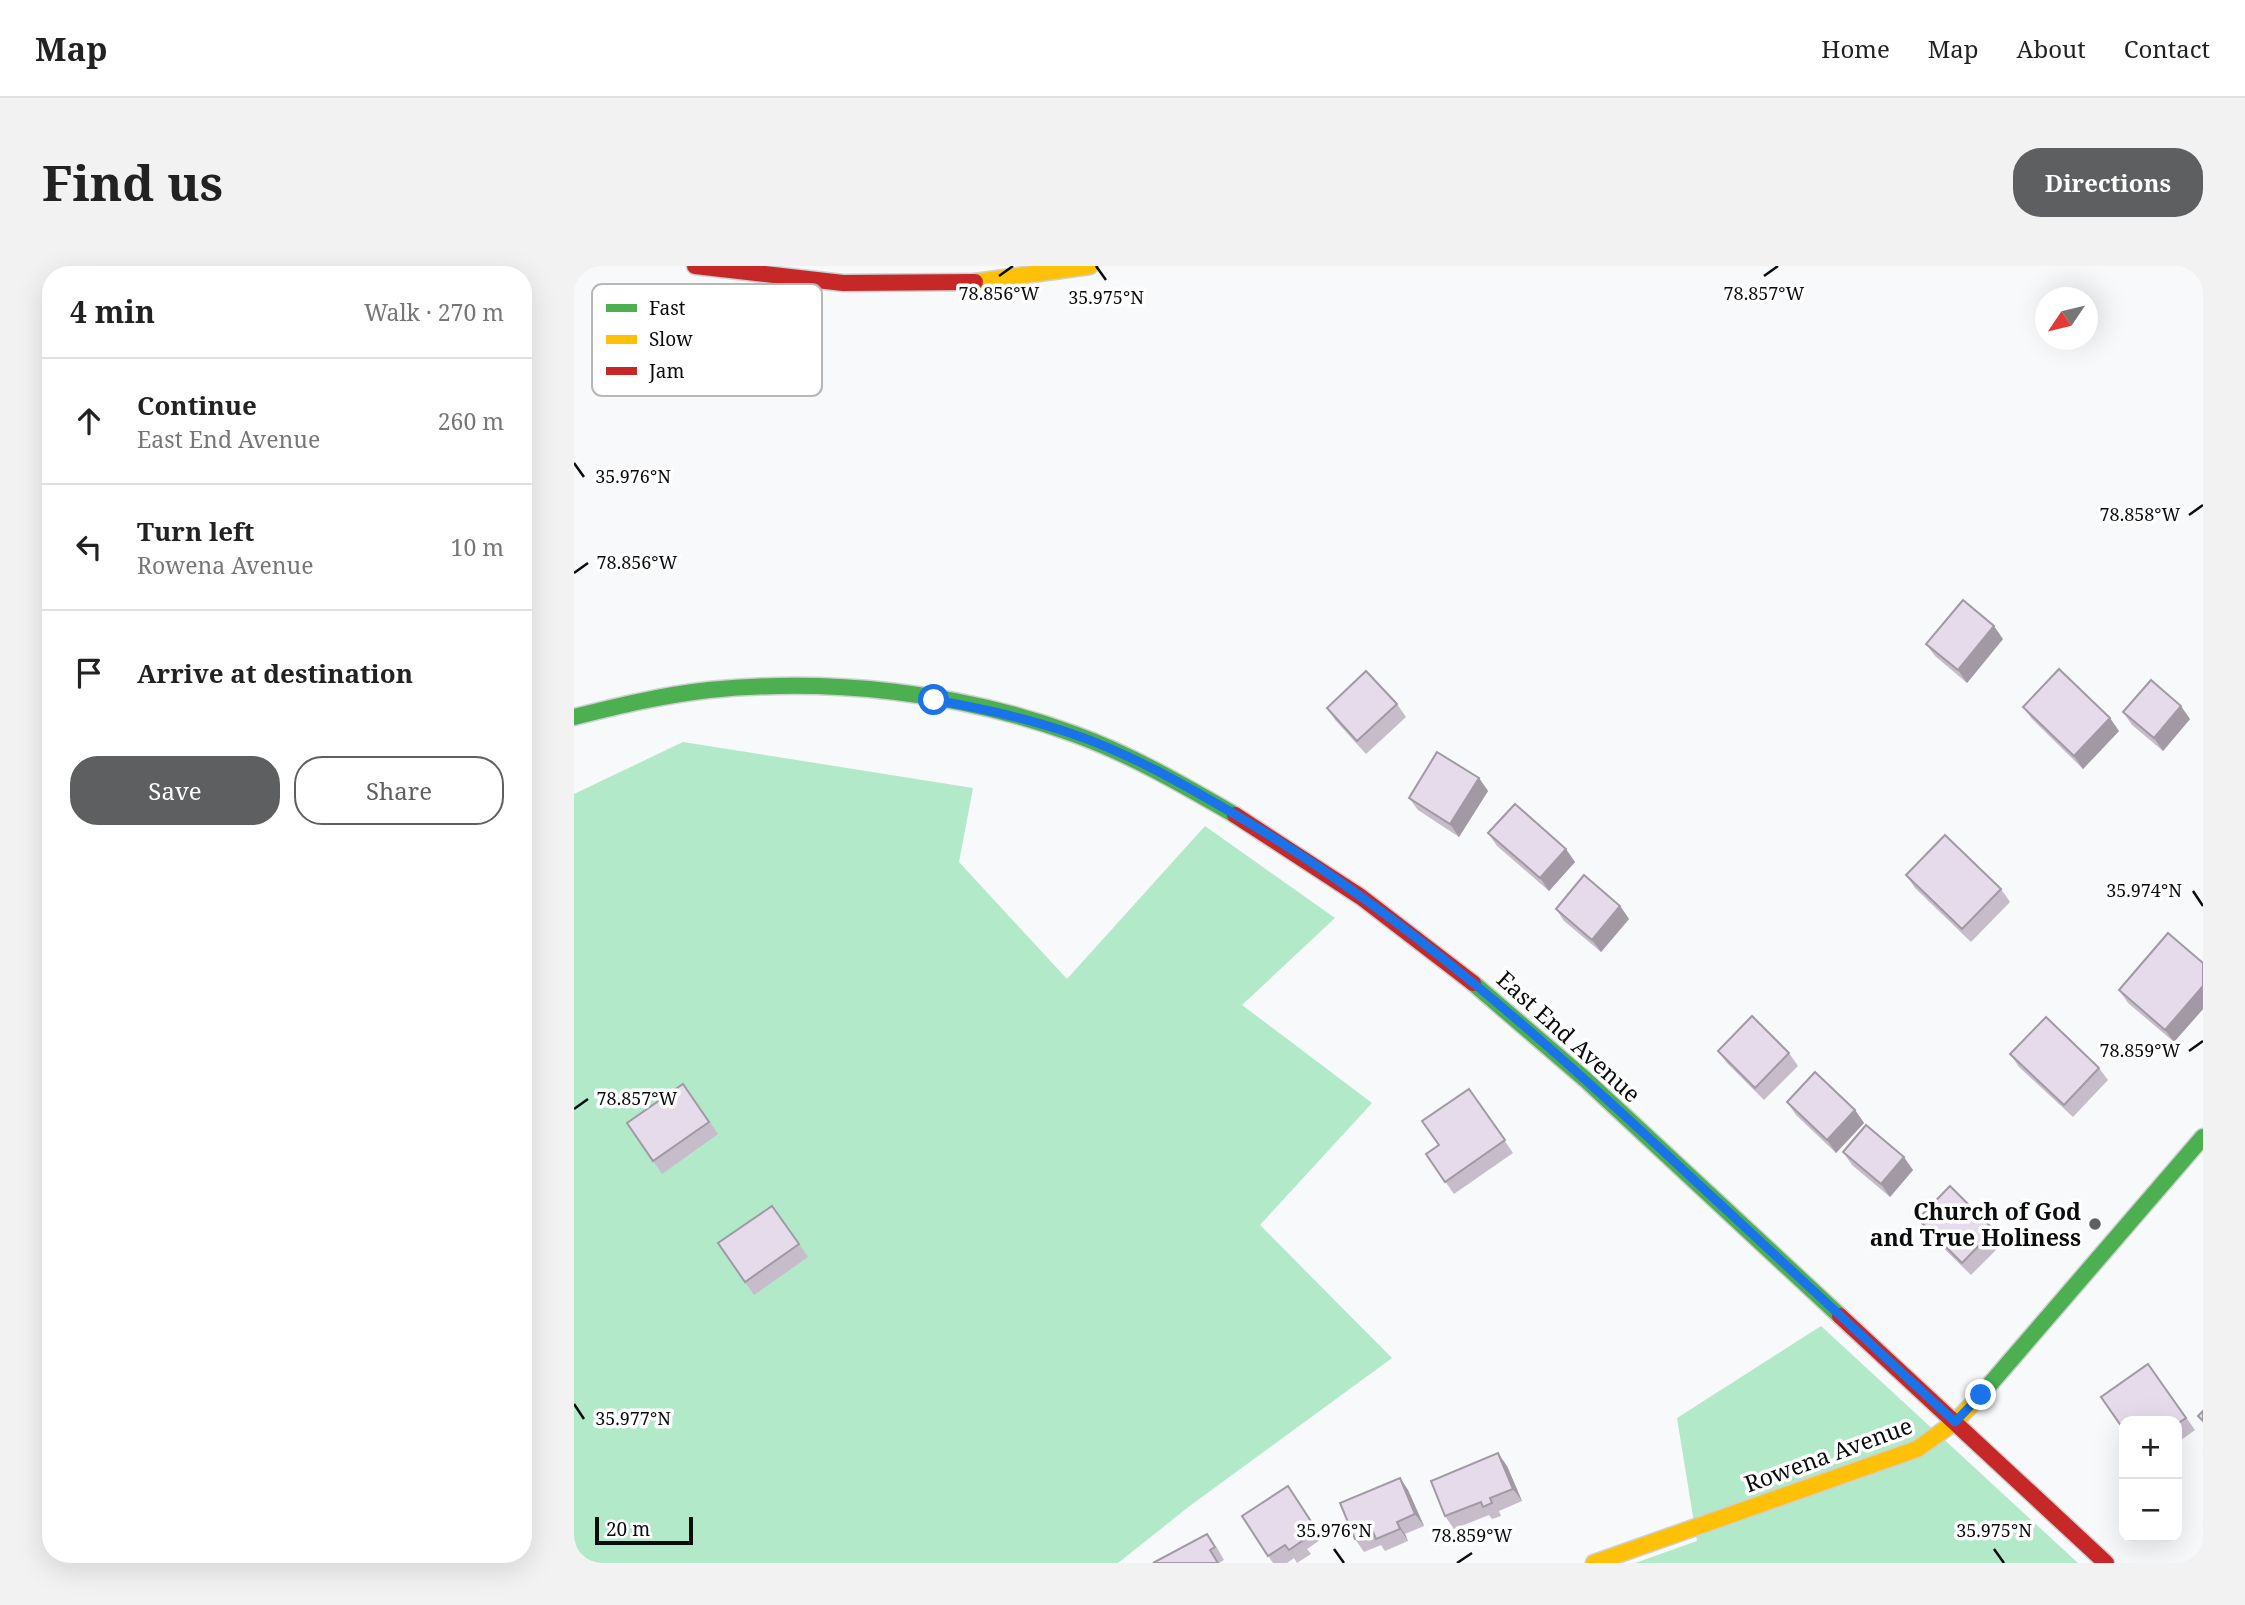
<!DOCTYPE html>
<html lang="en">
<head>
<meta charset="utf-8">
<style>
  :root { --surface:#fff; --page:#f2f2f2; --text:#222; --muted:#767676; --line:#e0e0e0; --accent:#5e5f60 }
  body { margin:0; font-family:"Noto Serif",serif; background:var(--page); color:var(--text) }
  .controls { position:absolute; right:21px; bottom:21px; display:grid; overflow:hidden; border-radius:14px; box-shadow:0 7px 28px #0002 }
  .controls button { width:63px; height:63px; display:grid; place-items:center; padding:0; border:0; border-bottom:2px solid var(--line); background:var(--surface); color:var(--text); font:35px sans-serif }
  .compass { position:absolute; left:1461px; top:21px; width:63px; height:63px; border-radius:50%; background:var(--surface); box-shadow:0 7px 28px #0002; rotate:235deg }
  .scale { position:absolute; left:21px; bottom:18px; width:98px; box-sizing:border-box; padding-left:7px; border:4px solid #0b0c0d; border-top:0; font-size:19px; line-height:24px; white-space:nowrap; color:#0b0c0d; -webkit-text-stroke:5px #fff; paint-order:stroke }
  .stop { position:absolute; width:21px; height:21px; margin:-16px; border:5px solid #1a73e8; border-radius:50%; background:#fff }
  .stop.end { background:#1a73e8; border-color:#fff; box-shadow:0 2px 7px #0008 }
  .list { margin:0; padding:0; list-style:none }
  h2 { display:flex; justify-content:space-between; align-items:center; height:91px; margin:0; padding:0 28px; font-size:30px }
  h2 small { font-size:23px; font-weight:400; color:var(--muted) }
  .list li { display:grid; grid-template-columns:46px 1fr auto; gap:21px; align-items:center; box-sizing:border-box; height:126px; padding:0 28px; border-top:2px solid var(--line) }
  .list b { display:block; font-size:26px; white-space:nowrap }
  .list p { margin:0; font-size:23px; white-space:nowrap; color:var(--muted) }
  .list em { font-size:23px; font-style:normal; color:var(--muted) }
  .actions { display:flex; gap:14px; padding:21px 28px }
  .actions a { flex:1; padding:16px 0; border:2px solid var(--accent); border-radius:28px; text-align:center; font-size:24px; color:var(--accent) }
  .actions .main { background:var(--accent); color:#fff }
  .icon { flex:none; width:38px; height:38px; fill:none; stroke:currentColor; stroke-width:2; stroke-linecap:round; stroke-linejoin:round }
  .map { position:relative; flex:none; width:1629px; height:1297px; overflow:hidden; border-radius:28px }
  header { display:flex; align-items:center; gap:42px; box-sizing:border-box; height:98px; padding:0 35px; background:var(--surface); border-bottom:2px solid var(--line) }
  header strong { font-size:33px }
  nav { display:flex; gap:38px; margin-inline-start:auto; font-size:24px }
  .intro { display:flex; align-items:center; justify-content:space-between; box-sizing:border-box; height:168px; padding:0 42px }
  h1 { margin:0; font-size:49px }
  .button { padding:18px 32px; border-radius:28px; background:var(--accent); color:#fff; font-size:24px; font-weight:700 }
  main { display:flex; gap:42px; padding:0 42px }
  aside { flex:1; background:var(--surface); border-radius:28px; box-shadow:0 7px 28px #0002 }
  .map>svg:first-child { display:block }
  .forest { fill:#b1e9c9 }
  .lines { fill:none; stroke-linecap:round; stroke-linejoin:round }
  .fast-casing { stroke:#ced0d1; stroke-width:19 }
  .slow-casing { stroke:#ced0d1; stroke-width:19 }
  .jam-casing { stroke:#ced0d1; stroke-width:19 }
  .fast { stroke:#4caf50; stroke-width:16 }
  .slow { stroke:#ffc107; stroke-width:16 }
  .jam { stroke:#c62828; stroke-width:16 }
  .wall { fill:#c6bcca }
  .shaded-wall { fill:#a199a4 }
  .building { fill:#e6dbeb; stroke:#a199a4; stroke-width:2 }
  .route { stroke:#1a73e8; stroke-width:9 }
  .ticks { fill:none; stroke:#0b0c0d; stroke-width:2.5 }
  .poi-dot { fill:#5e5f60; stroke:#fff; stroke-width:2.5 }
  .labels { text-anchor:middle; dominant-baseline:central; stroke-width:7; stroke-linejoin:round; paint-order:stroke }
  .street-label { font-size:23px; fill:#0b0c0d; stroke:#fff }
  .poi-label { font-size:23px; font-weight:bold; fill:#0b0c0d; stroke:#fff; text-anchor:end }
  .key { fill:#fff; stroke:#b6b6b6; stroke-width:2 }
  .key-label { font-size:19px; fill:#0b0c0d }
  .ticks-label { font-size:18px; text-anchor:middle; fill:#0b0c0d; stroke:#fff; stroke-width:7; stroke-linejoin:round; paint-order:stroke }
</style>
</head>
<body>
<header>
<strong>Map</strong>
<nav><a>Home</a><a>Map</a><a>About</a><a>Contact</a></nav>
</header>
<div class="intro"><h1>Find us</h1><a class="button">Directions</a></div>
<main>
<aside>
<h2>4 min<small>Walk · 270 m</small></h2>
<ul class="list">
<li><svg class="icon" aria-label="ahead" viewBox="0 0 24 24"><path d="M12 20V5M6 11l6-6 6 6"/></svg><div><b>Continue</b><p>East End Avenue</p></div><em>260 m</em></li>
<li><svg class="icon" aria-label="left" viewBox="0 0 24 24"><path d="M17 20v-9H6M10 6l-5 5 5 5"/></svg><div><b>Turn left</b><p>Rowena Avenue</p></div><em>10 m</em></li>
<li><svg class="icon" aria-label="arrive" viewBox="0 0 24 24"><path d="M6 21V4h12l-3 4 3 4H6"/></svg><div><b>Arrive at destination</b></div></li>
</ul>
<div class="actions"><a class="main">Save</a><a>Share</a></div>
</aside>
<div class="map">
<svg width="1629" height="1297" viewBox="0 0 1629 1297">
  <rect width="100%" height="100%" fill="#f7f9fb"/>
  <g class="forest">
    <path d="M109,476L399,522L385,596L493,713L631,560L761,652L668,739L798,837L686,959L818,1092L617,1239L544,1297H0V528Z"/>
    <path d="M1247,1060L1504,1297H1061L1123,1275L1103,1152Z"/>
  </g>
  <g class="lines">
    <g class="fast-casing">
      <g id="fast">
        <path d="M0,451C44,440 89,429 135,424C256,412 386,426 500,468C556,488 609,519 661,549"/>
        <path d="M899,717L1012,814L1266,1050"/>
        <path d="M1405,1131L1629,871"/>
      </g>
    </g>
    <g class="slow-casing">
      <g id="slow">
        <path d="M401,16L516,0"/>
        <path d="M1020,1297L1343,1183L1381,1156L1405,1131"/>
      </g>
    </g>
    <g class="jam-casing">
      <g id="jam">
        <path d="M121,0L269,17L401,16"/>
        <path d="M661,549L787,631L899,717"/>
        <path d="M1266,1050L1532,1297"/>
      </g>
    </g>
    <use href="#fast" class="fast"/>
    <use href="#slow" class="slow"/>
    <use href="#jam" class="jam"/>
  </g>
  <g class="wall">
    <path d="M1429,373L1393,417L1361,390L1352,378Z"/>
    <path d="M823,438L832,451L792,488L762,455L753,442Z"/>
    <path d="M1449,441L1545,465L1509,503L1458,453Z"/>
    <path d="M1549,446L1616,453L1589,485L1558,459Z"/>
    <path d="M905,512L914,525L885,571L844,544L835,532Z"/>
    <path d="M914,567L1001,596L975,625L923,580Z"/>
    <path d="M1332,609L1427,623L1436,636L1397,676L1341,622Z"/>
    <path d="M1046,640L1055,653L1027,686L990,655L982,643Z"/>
    <path d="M1629,697V743L1600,776L1554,737L1545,724Z"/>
    <path d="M1144,785L1215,787L1224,800L1190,834L1153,797Z"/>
    <path d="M1436,788L1525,802L1534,814L1499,851L1445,801Z"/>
    <path d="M109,818L144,868L88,908L53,857Z"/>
    <path d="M895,823L939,887L880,928L852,888L865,879Z"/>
    <path d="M1213,836L1281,844L1290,857L1262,887L1222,849Z"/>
    <path d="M1269,886L1339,904L1316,931L1278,899Z"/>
    <path d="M198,940L234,991L180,1029L144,977Z"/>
    <path d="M1344,953L1420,964L1429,977L1397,1009L1353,966Z"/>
    <path d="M1574,1098L1621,1164L1603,1177V1155Z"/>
    <path d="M933,1200L948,1235L925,1245L927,1250L918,1253L915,1249L880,1263L871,1250Z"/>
    <path d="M826,1212L834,1224L850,1260L831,1268L834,1275L811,1285L807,1279L790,1286L781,1273Z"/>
    <path d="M714,1220L749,1272L733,1283L737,1288L723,1297L720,1292L713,1297H699L668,1250Z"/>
    <path d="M642,1280L650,1294L645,1297H579Z"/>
  </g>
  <g class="shaded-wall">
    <path d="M1420,360L1429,373L1393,417L1384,404Z"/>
    <path d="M1607,440L1616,453L1589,485L1580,472Z"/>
    <path d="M1536,452L1545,465L1509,503L1500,490Z"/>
    <path d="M905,512L914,525L885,571L876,558Z"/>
    <path d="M992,583L1001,596L975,625L966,612Z"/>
    <path d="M1046,640L1055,653L1027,686L1018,674Z"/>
    <path d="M1629,720V743L1600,776L1591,764Z"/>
    <path d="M1281,844L1290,857L1262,887L1253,874Z"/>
    <path d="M1330,891L1339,904L1316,931L1307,918Z"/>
    <path d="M924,1187L933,1200L948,1235L939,1223Z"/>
    <path d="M826,1212L834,1224L850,1260L841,1248Z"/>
    <path d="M823,1256L831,1268L834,1275L826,1263Z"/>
  </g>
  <g class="building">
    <path d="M1389,334L1420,360L1384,404L1352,378Z"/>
    <path d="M1485,403L1536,452L1500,490L1449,441Z"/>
    <path d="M792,405L823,438L783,475L753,442Z"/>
    <path d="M1577,414L1607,440L1580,472L1549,446Z"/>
    <path d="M863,486L905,512L876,558L835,532Z"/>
    <path d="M941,538L992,583L966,612L914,567Z"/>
    <path d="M1371,569L1427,623L1388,663L1332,609Z"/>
    <path d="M1010,609L1046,640L1018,674L982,643Z"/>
    <path d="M1594,667L1629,697V720L1591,764L1545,724Z"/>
    <path d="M1178,750L1215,787L1181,822L1144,785Z"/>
    <path d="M1472,751L1525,802L1490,839L1436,788Z"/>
    <path d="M1241,806L1281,844L1253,874L1213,836Z"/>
    <path d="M109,818L135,856L79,895L53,857Z"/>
    <path d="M895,823L931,874L871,916L852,888L865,879L848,855Z"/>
    <path d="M1292,859L1330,891L1307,918L1269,886Z"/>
    <path d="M1376,920L1420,964L1388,997L1344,953Z"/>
    <path d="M198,940L225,978L171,1016L144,977Z"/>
    <path d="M1574,1098L1612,1152L1603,1158V1155H1550V1164L1527,1131Z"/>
    <path d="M1629,1145V1155L1624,1150Z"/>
    <path d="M924,1187L939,1223L916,1232L918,1237L909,1241L907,1236L871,1250L857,1215Z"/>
    <path d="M826,1212L841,1248L823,1256L826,1263L802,1273L799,1266L781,1273L766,1237Z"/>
    <path d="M714,1220L740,1260L724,1270L728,1275L715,1284L711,1279L694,1290L668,1250Z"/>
    <path d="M633,1268L641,1281L636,1284L644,1297H579Z"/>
  </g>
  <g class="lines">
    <path class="route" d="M360,434C407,442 452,452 496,467C555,487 609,518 662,549C827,646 966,770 1105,900C1197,986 1289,1071 1381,1156L1407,1129"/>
  </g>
  <path class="ticks" d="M522,0L532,14M425,10L439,0M1190,10L1204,0M0,197L10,211M1615,249L1629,239M0,307L14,297M1619,625L1629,640M1615,785L1629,775M0,843L14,833M0,1138L10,1153M760,1283L770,1297M1420,1283L1430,1297M883,1297L898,1287"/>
  <circle class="poi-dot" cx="1521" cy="958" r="7"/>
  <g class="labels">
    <g class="street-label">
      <text transform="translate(995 770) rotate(42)">East End Avenue</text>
      <text transform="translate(1254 1188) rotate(-20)">Rowena Avenue</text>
    </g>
    <g class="poi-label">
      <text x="1507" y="945">Church of God<tspan x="1507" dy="26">and True Holiness</tspan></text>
    </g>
  </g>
  <rect x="18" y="18" width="230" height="112" rx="10" class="key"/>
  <rect x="32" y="38" width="31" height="8" fill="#4caf50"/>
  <rect x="32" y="69" width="31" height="9" fill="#ffc107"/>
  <rect x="32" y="101" width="31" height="8" fill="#c62828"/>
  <g class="key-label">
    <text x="75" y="49">Fast</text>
    <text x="75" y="80">Slow</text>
    <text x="75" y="112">Jam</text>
  </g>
  <g class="ticks-label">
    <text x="1190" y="34">78.857°W</text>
    <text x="425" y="34">78.856°W</text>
    <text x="532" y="38">35.975°N</text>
    <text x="59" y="217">35.976°N</text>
    <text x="1566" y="255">78.858°W</text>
    <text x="63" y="303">78.856°W</text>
    <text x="1570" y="631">35.974°N</text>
    <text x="1566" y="791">78.859°W</text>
    <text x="63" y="839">78.857°W</text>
    <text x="59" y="1159">35.977°N</text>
    <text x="760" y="1271">35.976°N</text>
    <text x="1420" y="1271">35.975°N</text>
    <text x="898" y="1276">78.859°W</text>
  </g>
</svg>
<div class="controls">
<button>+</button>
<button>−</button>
</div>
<svg class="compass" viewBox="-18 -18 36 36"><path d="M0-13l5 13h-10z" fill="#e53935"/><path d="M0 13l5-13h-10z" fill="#767676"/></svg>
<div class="scale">20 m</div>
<div class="stop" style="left:360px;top:434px"></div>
<div class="stop end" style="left:1407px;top:1129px"></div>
</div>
</main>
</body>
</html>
